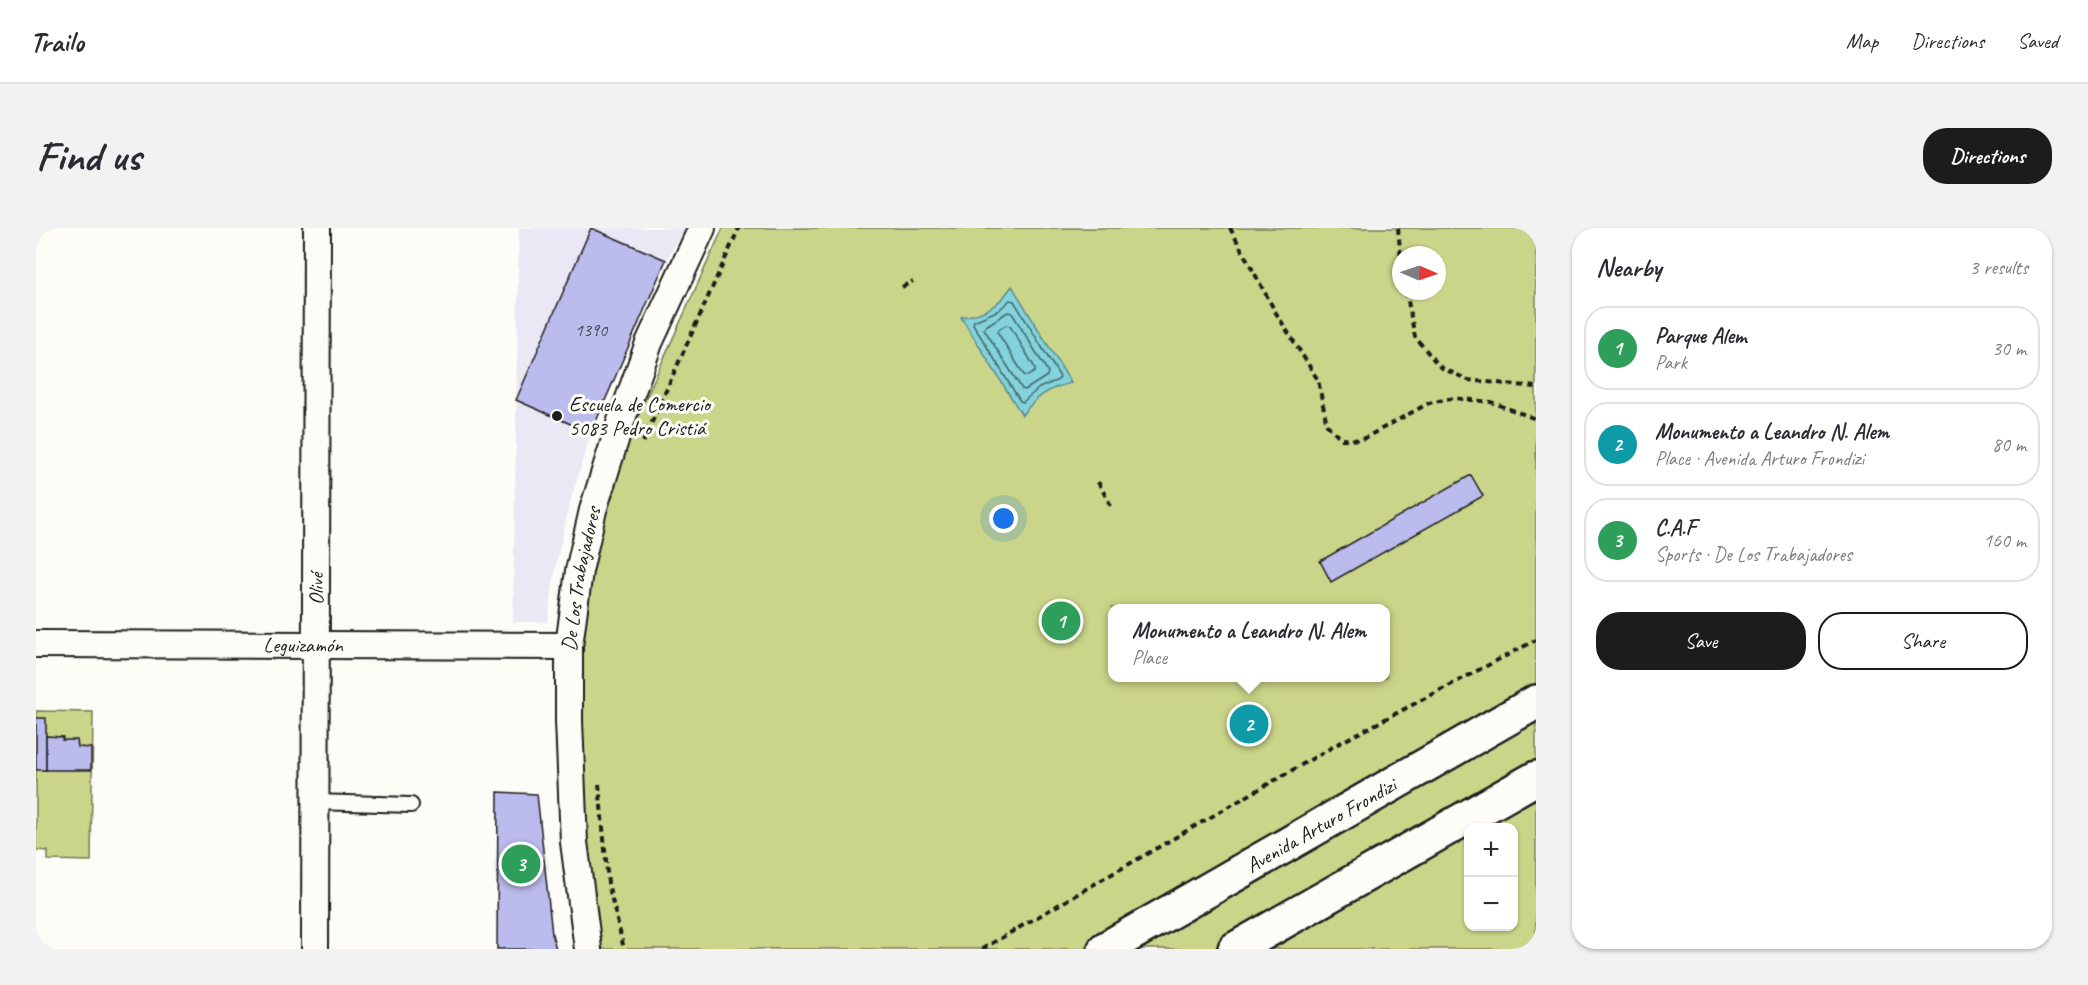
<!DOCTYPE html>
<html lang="en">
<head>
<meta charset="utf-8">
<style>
  :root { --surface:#fff; --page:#f2f2f3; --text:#2b2b33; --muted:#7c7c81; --line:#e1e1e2; --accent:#1c1c1c }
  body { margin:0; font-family:Caveat,sans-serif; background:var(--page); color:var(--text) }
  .controls { position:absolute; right:18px; bottom:18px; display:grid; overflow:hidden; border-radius:12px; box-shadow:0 2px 4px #0004 }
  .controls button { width:54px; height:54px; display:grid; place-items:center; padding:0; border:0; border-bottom:2px solid var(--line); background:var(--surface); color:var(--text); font:30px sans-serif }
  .compass { position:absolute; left:1356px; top:18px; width:54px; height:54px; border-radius:50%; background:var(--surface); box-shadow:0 2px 4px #0004; rotate:92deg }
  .you { position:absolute; left:968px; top:291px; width:21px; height:21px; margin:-15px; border:4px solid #fff; border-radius:50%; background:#1a73e8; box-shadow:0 0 0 9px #1a73e833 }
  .badge { display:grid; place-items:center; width:39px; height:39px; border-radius:50%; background:var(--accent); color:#fff; font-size:20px; font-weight:700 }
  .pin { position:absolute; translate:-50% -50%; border:3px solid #fff; box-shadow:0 2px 6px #0006 }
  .popup { position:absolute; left:1072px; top:376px; width:282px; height:78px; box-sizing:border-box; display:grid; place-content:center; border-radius:12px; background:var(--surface); filter:drop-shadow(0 2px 4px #0005); font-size:20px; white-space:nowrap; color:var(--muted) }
  .popup b { font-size:22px; color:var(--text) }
  .popup::after { content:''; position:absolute; left:50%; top:100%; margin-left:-12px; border:12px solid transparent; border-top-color:var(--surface) }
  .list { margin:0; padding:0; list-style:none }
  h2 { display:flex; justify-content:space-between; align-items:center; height:78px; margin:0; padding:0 24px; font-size:26px }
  h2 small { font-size:20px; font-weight:400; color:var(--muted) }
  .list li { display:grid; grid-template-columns:39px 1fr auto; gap:18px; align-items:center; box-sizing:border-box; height:84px; margin:0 12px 12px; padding:0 12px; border:2px solid var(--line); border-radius:24px }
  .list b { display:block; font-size:22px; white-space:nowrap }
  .list p { margin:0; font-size:20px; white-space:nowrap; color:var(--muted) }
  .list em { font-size:20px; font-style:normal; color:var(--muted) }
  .actions { display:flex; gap:12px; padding:18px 24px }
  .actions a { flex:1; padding:14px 0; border:2px solid var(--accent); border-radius:24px; text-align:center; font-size:21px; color:var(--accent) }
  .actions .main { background:var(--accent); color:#fff }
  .map { position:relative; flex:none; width:1500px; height:721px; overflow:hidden; border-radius:24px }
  header { display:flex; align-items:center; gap:36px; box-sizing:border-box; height:84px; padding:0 30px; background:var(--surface); border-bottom:2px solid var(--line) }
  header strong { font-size:28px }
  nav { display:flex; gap:33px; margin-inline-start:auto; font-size:21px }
  .intro { display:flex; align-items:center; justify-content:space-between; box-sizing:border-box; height:144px; padding:0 36px }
  h1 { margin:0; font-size:42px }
  .button { padding:15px 27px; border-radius:24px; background:var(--accent); color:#fff; font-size:21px; font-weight:700 }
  main { display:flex; gap:36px; padding:0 36px }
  aside { flex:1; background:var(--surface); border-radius:24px; box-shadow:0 2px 4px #0004 }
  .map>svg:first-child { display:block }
  .built { fill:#e9e8f4 }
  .green { fill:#cbd589; stroke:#747852; stroke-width:1.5; fill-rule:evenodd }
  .water { fill:#83d3dc; stroke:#5a8a8f; stroke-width:1.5 }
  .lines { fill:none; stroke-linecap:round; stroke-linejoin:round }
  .shore { stroke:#456569; stroke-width:1.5 }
  .building { fill:#bbbbed; stroke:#1c1c1c; stroke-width:1.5 }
  .service-casing { stroke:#1c1c1c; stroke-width:18 }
  .minor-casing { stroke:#1c1c1c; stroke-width:30 }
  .secondary-casing { stroke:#1c1c1c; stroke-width:38 }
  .path { stroke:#1c1c1c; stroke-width:4; stroke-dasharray:6 4.5; stroke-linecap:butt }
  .service { stroke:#fdfcf7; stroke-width:14 }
  .minor { stroke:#fdfcf7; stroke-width:26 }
  .secondary { stroke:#fdfcf7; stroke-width:33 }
  .poi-dot { fill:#1c1c1c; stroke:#fdfcf7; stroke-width:2 }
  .labels { text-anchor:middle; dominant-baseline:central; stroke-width:6; stroke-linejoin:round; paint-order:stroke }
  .number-label { font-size:18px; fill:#444450 }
  .poi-label { font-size:21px; fill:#1c1c1c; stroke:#fdfcf7; text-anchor:start }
  .street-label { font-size:21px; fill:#1c1c1c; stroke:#fdfcf7 }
</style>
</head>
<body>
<header>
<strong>Trailo</strong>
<nav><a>Map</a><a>Directions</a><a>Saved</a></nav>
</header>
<div class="intro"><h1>Find us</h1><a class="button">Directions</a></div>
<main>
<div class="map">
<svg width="1500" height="721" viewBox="0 0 1500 721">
  <rect width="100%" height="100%" fill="#fdfcf7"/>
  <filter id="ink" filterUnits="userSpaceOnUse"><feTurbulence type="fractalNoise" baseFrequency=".0167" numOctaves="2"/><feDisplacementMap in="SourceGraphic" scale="12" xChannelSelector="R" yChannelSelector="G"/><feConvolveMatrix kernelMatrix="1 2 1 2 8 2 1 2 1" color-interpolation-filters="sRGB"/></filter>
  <g filter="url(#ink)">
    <path class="built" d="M483,0H650L630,32L555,205L536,267L521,330L512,394H477Z"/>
    <g class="green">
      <path d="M687,0H1500V721H565L546,580L545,437L561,305L603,185ZM1365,27H1401V63H1365ZM1076,380H1350V450H1076ZM1432,600H1478V698H1432Z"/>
      <path d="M0,483L57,484L55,633L12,632V623L0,622Z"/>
    </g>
    <path class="water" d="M976,58L1035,155C1013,160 1000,169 986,187L925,89C948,86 963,78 976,58Z"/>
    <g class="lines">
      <g class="shore">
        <path d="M974,72L978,73L1024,149L1022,152L1003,160L987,174L984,173L937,96L938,93L963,82Z"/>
        <path d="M972,84L976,85L1012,144L1011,148L989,162L986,161L948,101L950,98Z"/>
        <path d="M970,97L974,98L999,140V144L991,148L988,147L962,105V102Z"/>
      </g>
    </g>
    <g class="building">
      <path d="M555,0L630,32L555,205L480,172Z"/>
      <path d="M1435,247L1447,268L1295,354L1284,333Z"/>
      <rect x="0" y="490" width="10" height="52"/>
      <path d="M10,508L27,509L26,512H41L42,519L55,520V542H10Z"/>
      <path d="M462,564L501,566L516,706L520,721H461Z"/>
    </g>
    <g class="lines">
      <g class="service-casing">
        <path id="service" d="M280,574L375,577"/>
      </g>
      <g class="minor-casing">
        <g id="minor">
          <path id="s1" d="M0,416L533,418"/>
          <path id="s2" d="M279,721L281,0"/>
          <path id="s3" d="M552,721L538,614L533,493V418L543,343L557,282L584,196L613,115L666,0"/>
        </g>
      </g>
      <g class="secondary-casing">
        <g id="secondary">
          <path id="s4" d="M1069,721L1500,474"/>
          <path d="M1199,721L1500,550"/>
        </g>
      </g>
      <g class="path">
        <path d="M1194,0L1240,85L1282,152L1291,197L1306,211L1325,212L1393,175L1418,170L1455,174L1500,191"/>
        <path d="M1362,0L1365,31"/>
        <path d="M866,59L877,53"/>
        <path d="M1370,63L1379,109L1404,139L1432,152L1500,159"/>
        <path d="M607,214L703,0"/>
        <path d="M1062,254L1075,278"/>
        <path d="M563,556L572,655L588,721"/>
        <path d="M946,721L1298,518L1500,412"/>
      </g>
      <use href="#service" class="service"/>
      <use href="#minor" class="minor"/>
      <use href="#secondary" class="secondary"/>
    </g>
  </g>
  <circle class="poi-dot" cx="521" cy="188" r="6"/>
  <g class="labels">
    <g class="number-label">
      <text x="555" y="102">1390</text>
    </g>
    <g class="poi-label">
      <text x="533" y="176">Escuela de Comercio<tspan x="533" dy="24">5083 Pedro Cristiá</tspan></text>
    </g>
    <g class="street-label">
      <text stroke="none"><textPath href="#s3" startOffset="372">De Los Trabajadores</textPath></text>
      <text stroke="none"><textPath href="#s2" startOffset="360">Olivé</textPath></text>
      <text stroke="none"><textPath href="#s1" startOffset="267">Leguizamón</textPath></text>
      <text stroke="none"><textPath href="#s4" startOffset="249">Avenida Arturo Frondizi</textPath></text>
    </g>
  </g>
</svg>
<div class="controls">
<button>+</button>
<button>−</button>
</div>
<svg class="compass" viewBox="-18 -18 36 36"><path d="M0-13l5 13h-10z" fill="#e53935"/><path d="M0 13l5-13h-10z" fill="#7c7c81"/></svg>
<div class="you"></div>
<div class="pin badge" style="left:1025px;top:393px;background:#2e9e5b">1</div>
<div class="pin badge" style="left:1213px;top:496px;background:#0f9aa8">2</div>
<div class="popup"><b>Monumento a Leandro N. Alem</b>Place</div>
<div class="pin badge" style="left:485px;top:636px;background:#2e9e5b">3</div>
</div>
<aside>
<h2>Nearby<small>3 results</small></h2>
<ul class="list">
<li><span class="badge" style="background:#2e9e5b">1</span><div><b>Parque Alem</b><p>Park</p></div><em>30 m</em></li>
<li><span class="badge" style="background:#0f9aa8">2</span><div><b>Monumento a Leandro N. Alem</b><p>Place · Avenida Arturo Frondizi</p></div><em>80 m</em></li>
<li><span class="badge" style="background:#2e9e5b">3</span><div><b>C.A.F</b><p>Sports · De Los Trabajadores</p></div><em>160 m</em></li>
</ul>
<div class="actions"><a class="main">Save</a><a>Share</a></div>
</aside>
</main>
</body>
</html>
